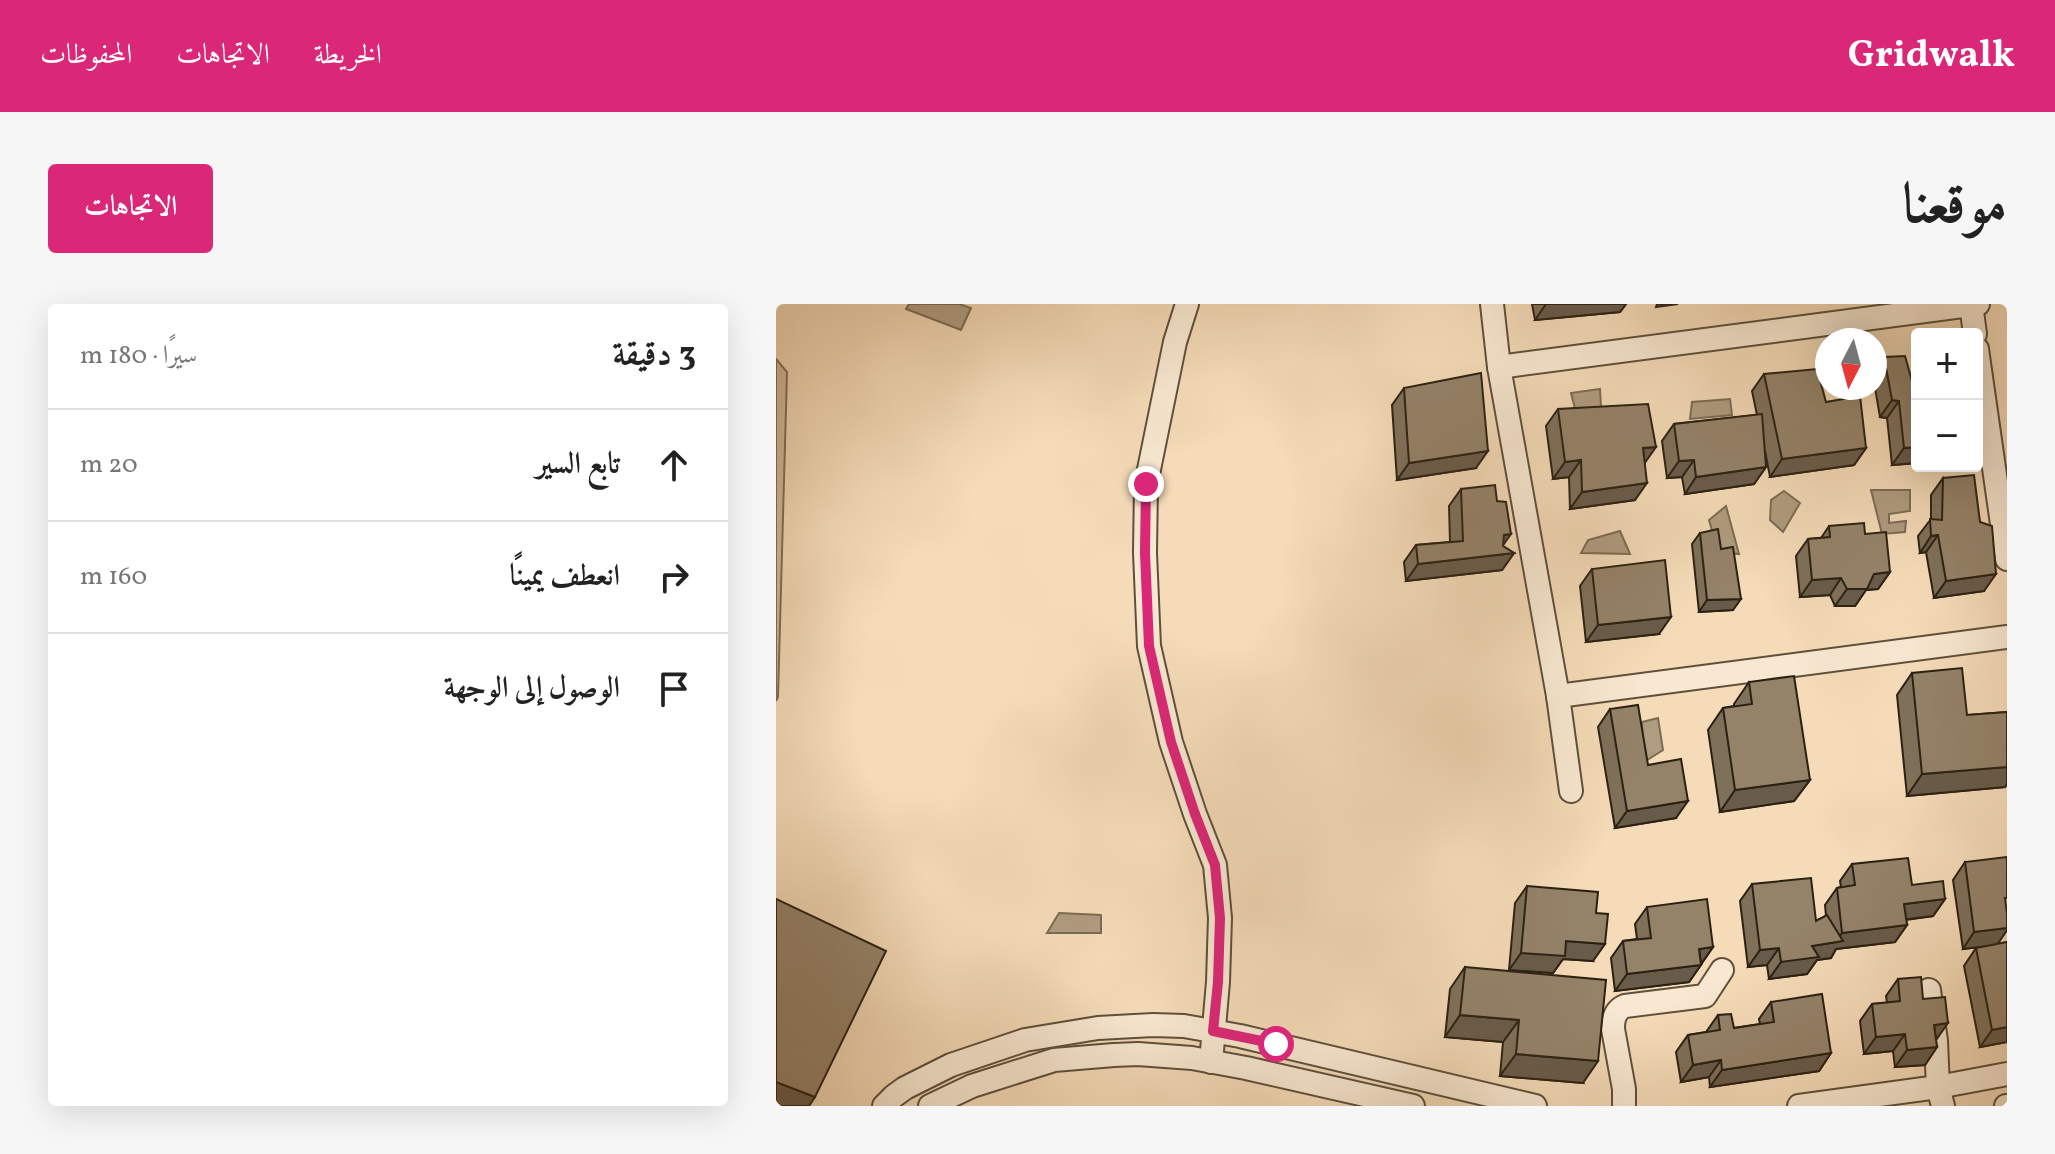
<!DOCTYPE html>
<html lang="ar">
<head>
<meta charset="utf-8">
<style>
  :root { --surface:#fff; --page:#f6f6f6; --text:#222; --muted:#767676; --line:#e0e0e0; --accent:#db2777 }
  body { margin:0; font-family:Vollkorn,Amiri,serif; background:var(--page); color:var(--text); direction:rtl }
  .controls { position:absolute; right:24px; top:24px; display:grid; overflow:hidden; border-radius:8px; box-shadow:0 8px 32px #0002 }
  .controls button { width:72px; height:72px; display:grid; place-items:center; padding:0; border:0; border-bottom:2px solid var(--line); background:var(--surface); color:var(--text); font:40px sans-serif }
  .compass { position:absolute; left:1039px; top:24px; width:72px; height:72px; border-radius:50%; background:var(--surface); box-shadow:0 8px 32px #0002; rotate:186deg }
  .stop { position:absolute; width:24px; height:24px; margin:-18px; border:6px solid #db2777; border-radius:50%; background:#fff }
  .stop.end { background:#db2777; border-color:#fff; box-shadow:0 2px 8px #0008 }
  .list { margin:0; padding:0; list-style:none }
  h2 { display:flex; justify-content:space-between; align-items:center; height:104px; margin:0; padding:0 32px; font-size:34px }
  h2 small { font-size:26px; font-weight:400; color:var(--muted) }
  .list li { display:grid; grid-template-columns:52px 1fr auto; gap:24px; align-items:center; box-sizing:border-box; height:112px; padding:0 32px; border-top:2px solid var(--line) }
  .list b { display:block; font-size:30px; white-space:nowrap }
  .list em { font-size:26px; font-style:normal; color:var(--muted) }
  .icon { flex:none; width:44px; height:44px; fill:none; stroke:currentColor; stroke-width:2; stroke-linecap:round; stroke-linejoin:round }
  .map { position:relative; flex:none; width:1231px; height:802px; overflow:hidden; direction:ltr; border-radius:8px }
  header { display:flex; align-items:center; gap:48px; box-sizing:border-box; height:112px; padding:0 40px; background:var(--accent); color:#fff }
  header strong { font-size:38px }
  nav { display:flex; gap:44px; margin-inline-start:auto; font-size:28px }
  .intro { display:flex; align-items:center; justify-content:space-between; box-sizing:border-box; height:192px; padding:0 48px }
  h1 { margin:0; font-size:56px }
  .button { padding:20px 36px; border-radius:8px; background:var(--accent); color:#fff; font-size:28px; font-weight:700 }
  main { display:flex; gap:48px; padding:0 48px }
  aside { flex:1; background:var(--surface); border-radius:8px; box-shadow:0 8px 32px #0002 }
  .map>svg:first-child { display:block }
  .green { fill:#d3bb9c; stroke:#7f6e58; stroke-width:2 }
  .water { fill:#b09c80; stroke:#7b6b54; stroke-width:2 }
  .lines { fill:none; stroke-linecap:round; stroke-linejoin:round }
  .minor-casing { stroke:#5e503c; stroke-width:26 }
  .minor { stroke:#f8e8d1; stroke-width:22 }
  .wall { fill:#7f705a; stroke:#2b2113; stroke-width:2 }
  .shaded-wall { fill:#685b4a; stroke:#2b2113; stroke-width:2 }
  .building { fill:#948269; stroke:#2b2113; stroke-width:2 }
  .route { stroke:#db2777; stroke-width:10 }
</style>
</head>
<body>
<header>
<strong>Gridwalk</strong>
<nav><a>الخريطة</a><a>الاتجاهات</a><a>المحفوظات</a></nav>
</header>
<div class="intro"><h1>موقعنا</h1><a class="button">الاتجاهات</a></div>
<main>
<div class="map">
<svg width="1231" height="802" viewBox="0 0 1231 802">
  <rect width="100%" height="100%" fill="#f5dbb8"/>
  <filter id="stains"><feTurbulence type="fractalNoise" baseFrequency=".0025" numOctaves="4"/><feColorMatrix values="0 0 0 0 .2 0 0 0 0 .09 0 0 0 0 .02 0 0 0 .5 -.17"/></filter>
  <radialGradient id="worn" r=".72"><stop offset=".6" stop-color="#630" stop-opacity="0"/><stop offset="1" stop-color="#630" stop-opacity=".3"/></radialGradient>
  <path class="green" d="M0,55L11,68L2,393L0,397Z"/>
  <g class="water">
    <path d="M133,0H183L195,4L185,26L130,5Z"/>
    <path d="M824,85L826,119L803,120L795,89Z"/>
    <path d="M954,95L956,111L914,115L916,98Z"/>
    <path d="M1095,186H1134V207L1113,210V219L1130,217L1129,228L1106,230Z"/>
    <path d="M1008,187L1024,199L1007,228L994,216L995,196Z"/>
    <path d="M950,202L963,250L942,248L933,216Z"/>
    <path d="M844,227L854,250L805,249L812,236Z"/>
    <path d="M882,414L887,446L868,458L866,418Z"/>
    <path d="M283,609L325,611V629H271Z"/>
  </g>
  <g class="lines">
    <g class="minor-casing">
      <g id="minor">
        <path d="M411,0L399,38L370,180L369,249L373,342L395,438L419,510L439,561L444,614L442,678L435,758"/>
        <path d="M716,0L723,63L782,392L795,487"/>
        <path d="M1195,0L1199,30"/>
        <path d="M1201,45L1231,255"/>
        <path d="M723,63L1202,0"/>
        <path d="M782,392L1231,333"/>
        <path d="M1153,686L1160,737L1162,783L1167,802"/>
        <path d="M108,802L118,792L129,784L175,761L249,736L322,724L377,721L408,722L464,732L759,802"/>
        <path d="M154,802L196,782L278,756L338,751L362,750L416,754L470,764L637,802"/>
        <path d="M848,802V785L837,725C837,715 839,706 849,702L929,692L946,666"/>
        <path d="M1023,802L1162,783L1231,770"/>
        <path d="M1230,802H1231"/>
      </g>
    </g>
    <use href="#minor" class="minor"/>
  </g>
  <g class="wall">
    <path d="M756,0H850L844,8L759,16Z"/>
    <path d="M1108,53L1138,84H1141V159L1116,161L1111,114L1104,113L1099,84V66Z"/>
    <path d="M988,70L1050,98L1090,144L1078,161L994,173L989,147L990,163L978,180L909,190L906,173L891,174L886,137L898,120L981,111L976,87Z"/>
    <path d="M628,84L700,164L621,176L616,101Z"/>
    <path d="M782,105L869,159L859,196L794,205L793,173L777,175L770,122Z"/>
    <path d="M1167,174L1208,287L1158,294L1150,248L1144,249L1142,232L1155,215V191Z"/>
    <path d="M685,185L727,242L738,249L726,266L630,277L628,258L640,241L674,238L673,202Z"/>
    <path d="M1053,222L1089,230L1114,268L1102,285L1090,286L1079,302H1059L1054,291L1024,293L1020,252L1032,235L1045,234Z"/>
    <path d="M924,229L945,245L957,306L923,308L916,240Z"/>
    <path d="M816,265L883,330L810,338L804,282Z"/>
    <path d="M1136,369L1191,411L1231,408V480L1229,483L1131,492L1121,391Z"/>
    <path d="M973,378L1034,476L1018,497L944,508L932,426L947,404L958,402V400Z"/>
    <path d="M834,405L872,461L900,514L839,524L822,423Z"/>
    <path d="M1189,558L1231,626L1221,640L1231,638V738L1204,743L1188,662L1200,644L1216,641L1187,645L1177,576Z"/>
    <path d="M1076,560L1136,581L1169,595L1157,612L1130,616L1131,621L1119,638L1060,645L1055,654L1041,656L1031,670L993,675L991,661L972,663L964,597L976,580L1040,617L1050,612L1049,601L1061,584L1065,583L1064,577Z"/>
    <path d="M751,582L817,657L787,655L777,669L733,666L739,599Z"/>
    <path d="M871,603L937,643L913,678L839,687L835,654L847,637L861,635L859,620Z"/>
    <path d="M689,663L807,779L724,772L727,738L669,733L674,685Z"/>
    <path d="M1122,675L1147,695L1160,737L1161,743L1149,761L1119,763L1117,747L1088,750L1084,717L1096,700L1111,699L1110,692Z"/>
    <path d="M995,698L1055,749L1043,767L934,783L933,773L905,778L900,748L912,731L930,728L942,711L958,724L984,720L983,715Z"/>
  </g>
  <g class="shaded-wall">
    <path d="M770,0H850L844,8L759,16Z"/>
    <path d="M881,0H902L880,3Z"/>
    <path d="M1116,96L1123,97L1111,114L1104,113Z"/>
    <path d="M880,143L868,160L867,144Z"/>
    <path d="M1141,143V159L1116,161L1128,144Z"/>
    <path d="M1090,144L1078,161L994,173L1006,155Z"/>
    <path d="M712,147L700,164L621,176L633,159Z"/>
    <path d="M805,156L793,173L777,175L789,158Z"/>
    <path d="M918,156L906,173L891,174L903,157Z"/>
    <path d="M990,163L978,180L909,190L920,173Z"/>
    <path d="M871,179L859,196L794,205L806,188Z"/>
    <path d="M735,230L723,247L728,231Z"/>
    <path d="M1162,231L1150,248L1144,249L1155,232Z"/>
    <path d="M738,249L726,266L630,277L642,260Z"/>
    <path d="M1114,268L1102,285L1090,286L1079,302H1059L1071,285L1098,270Z"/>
    <path d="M1220,270L1208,287L1158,294L1170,277Z"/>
    <path d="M1065,274L1054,291L1024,293L1036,276Z"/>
    <path d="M965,295L957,306L923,308L931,296Z"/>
    <path d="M895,313L883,330L810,338L822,321Z"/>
    <path d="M1231,463V480L1229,483L1131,492L1146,470Z"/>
    <path d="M1034,476L1018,497L944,508L959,486Z"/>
    <path d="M912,497L900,514L839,524L851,507Z"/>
    <path d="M1169,595L1157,612L1116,617L1128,600Z"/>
    <path d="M1131,621L1119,638L1060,645L1055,654L1041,656L1031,670L993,675L1005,658L1036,642L1060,638L1066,629Z"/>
    <path d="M1231,624V626L1221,641L1187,645L1198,628Z"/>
    <path d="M790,637L829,640L817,657L787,655L777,669L733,666L745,649Z"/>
    <path d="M937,643L925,660L923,645Z"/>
    <path d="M1003,644L991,661L972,663L984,646Z"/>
    <path d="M925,661L913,678L839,687L851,670Z"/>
    <path d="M684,711L743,716L727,738L669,733Z"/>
    <path d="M1172,719L1160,736L1158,721Z"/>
    <path d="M1231,723V738L1204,743L1216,726Z"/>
    <path d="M1129,730L1117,747L1088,750L1100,733Z"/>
    <path d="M1161,743L1149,761L1119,763L1131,746Z"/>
    <path d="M1055,749L1043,767L934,783L946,766Z"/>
    <path d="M740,750L822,757L807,779L724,772Z"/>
    <path d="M945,756L933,773L905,778L917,761Z"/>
    <path d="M0,778L39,793L33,802H0Z"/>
  </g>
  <g class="building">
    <path d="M1129,52L1138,84H1141V143L1128,144L1123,97L1116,96L1108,53Z"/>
    <path d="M1041,65L1050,98L1084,92L1090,144L1006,155L988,70Z"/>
    <path d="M705,69L712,147L633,159L628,84Z"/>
    <path d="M872,100L880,143L867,144L871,179L806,188L805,156L789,158L782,105Z"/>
    <path d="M986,110L990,163L920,173L918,156L903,157L898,120Z"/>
    <path d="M1198,171L1204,218L1216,222L1220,270L1170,277L1162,231L1155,232L1154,215L1166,216L1167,174Z"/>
    <path d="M719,181L721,197L730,198L735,230L728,231L727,242L738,249L642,260L640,241L687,237L685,185Z"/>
    <path d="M1088,219L1089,230L1110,228L1114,268L1098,270L1091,285H1071L1065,274L1036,276L1032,235L1054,233L1053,222Z"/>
    <path d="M942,225L945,245L957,243L965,295L931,296L924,229Z"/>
    <path d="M889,256L895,313L822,321L816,265Z"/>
    <path d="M1186,364L1191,411L1231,408V463L1146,470L1136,369Z"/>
    <path d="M1018,372L1034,476L959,486L947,404L976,400L973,378Z"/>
    <path d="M862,401L872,461L905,455L912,497L851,507L834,405Z"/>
    <path d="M1231,553V594H1229L1231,610V624L1198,628L1189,558Z"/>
    <path d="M1132,554L1136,581L1167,577L1169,595L1128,600L1131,621L1066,629L1061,584L1079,581L1076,560Z"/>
    <path d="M1035,574L1040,617L1051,611L1067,637L1036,642L1043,653L1005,658L1003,644L984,646L976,580Z"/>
    <path d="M751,582L822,588L820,609L832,610L829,640L790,637L789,652L745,649Z"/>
    <path d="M0,595L110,647L39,793L0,778Z"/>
    <path d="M931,595L937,643L923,645L925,661L851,670L847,637L875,634L871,603Z"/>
    <path d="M1231,638V723L1216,726L1200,644Z"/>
    <path d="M689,663L830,676L822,757L740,750L743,716L684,711Z"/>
    <path d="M1145,673L1147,695L1169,693L1172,719L1158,721L1161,743L1131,746L1129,730L1100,733L1096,700L1124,697L1122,675Z"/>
    <path d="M1046,690L1055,749L946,766L945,756L917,761L912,731L944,726L942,711L955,710L958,724L998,718L995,698Z"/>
  </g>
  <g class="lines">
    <path class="route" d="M370,180L369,249L373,342L395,438L419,510L439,561L444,614L442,678L437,727L500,740"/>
  </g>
  <rect width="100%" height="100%" filter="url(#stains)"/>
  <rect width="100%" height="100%" fill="url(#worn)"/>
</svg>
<div class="controls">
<button>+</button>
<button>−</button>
</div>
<svg class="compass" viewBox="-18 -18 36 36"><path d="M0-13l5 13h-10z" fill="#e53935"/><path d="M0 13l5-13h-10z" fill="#767676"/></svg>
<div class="stop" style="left:500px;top:740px"></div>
<div class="stop end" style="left:370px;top:180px"></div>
</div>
<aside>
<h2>3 دقيقة<small>سيرًا · 180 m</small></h2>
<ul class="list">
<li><svg class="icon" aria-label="ahead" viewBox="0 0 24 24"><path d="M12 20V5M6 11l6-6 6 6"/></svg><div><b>تابع السير</b></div><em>20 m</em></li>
<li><svg class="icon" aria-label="right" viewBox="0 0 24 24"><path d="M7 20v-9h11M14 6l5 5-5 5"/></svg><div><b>انعطف يمينًا</b></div><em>160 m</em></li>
<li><svg class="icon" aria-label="arrive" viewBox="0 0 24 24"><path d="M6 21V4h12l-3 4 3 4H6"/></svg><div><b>الوصول إلى الوجهة</b></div></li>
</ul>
</aside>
</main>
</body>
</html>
